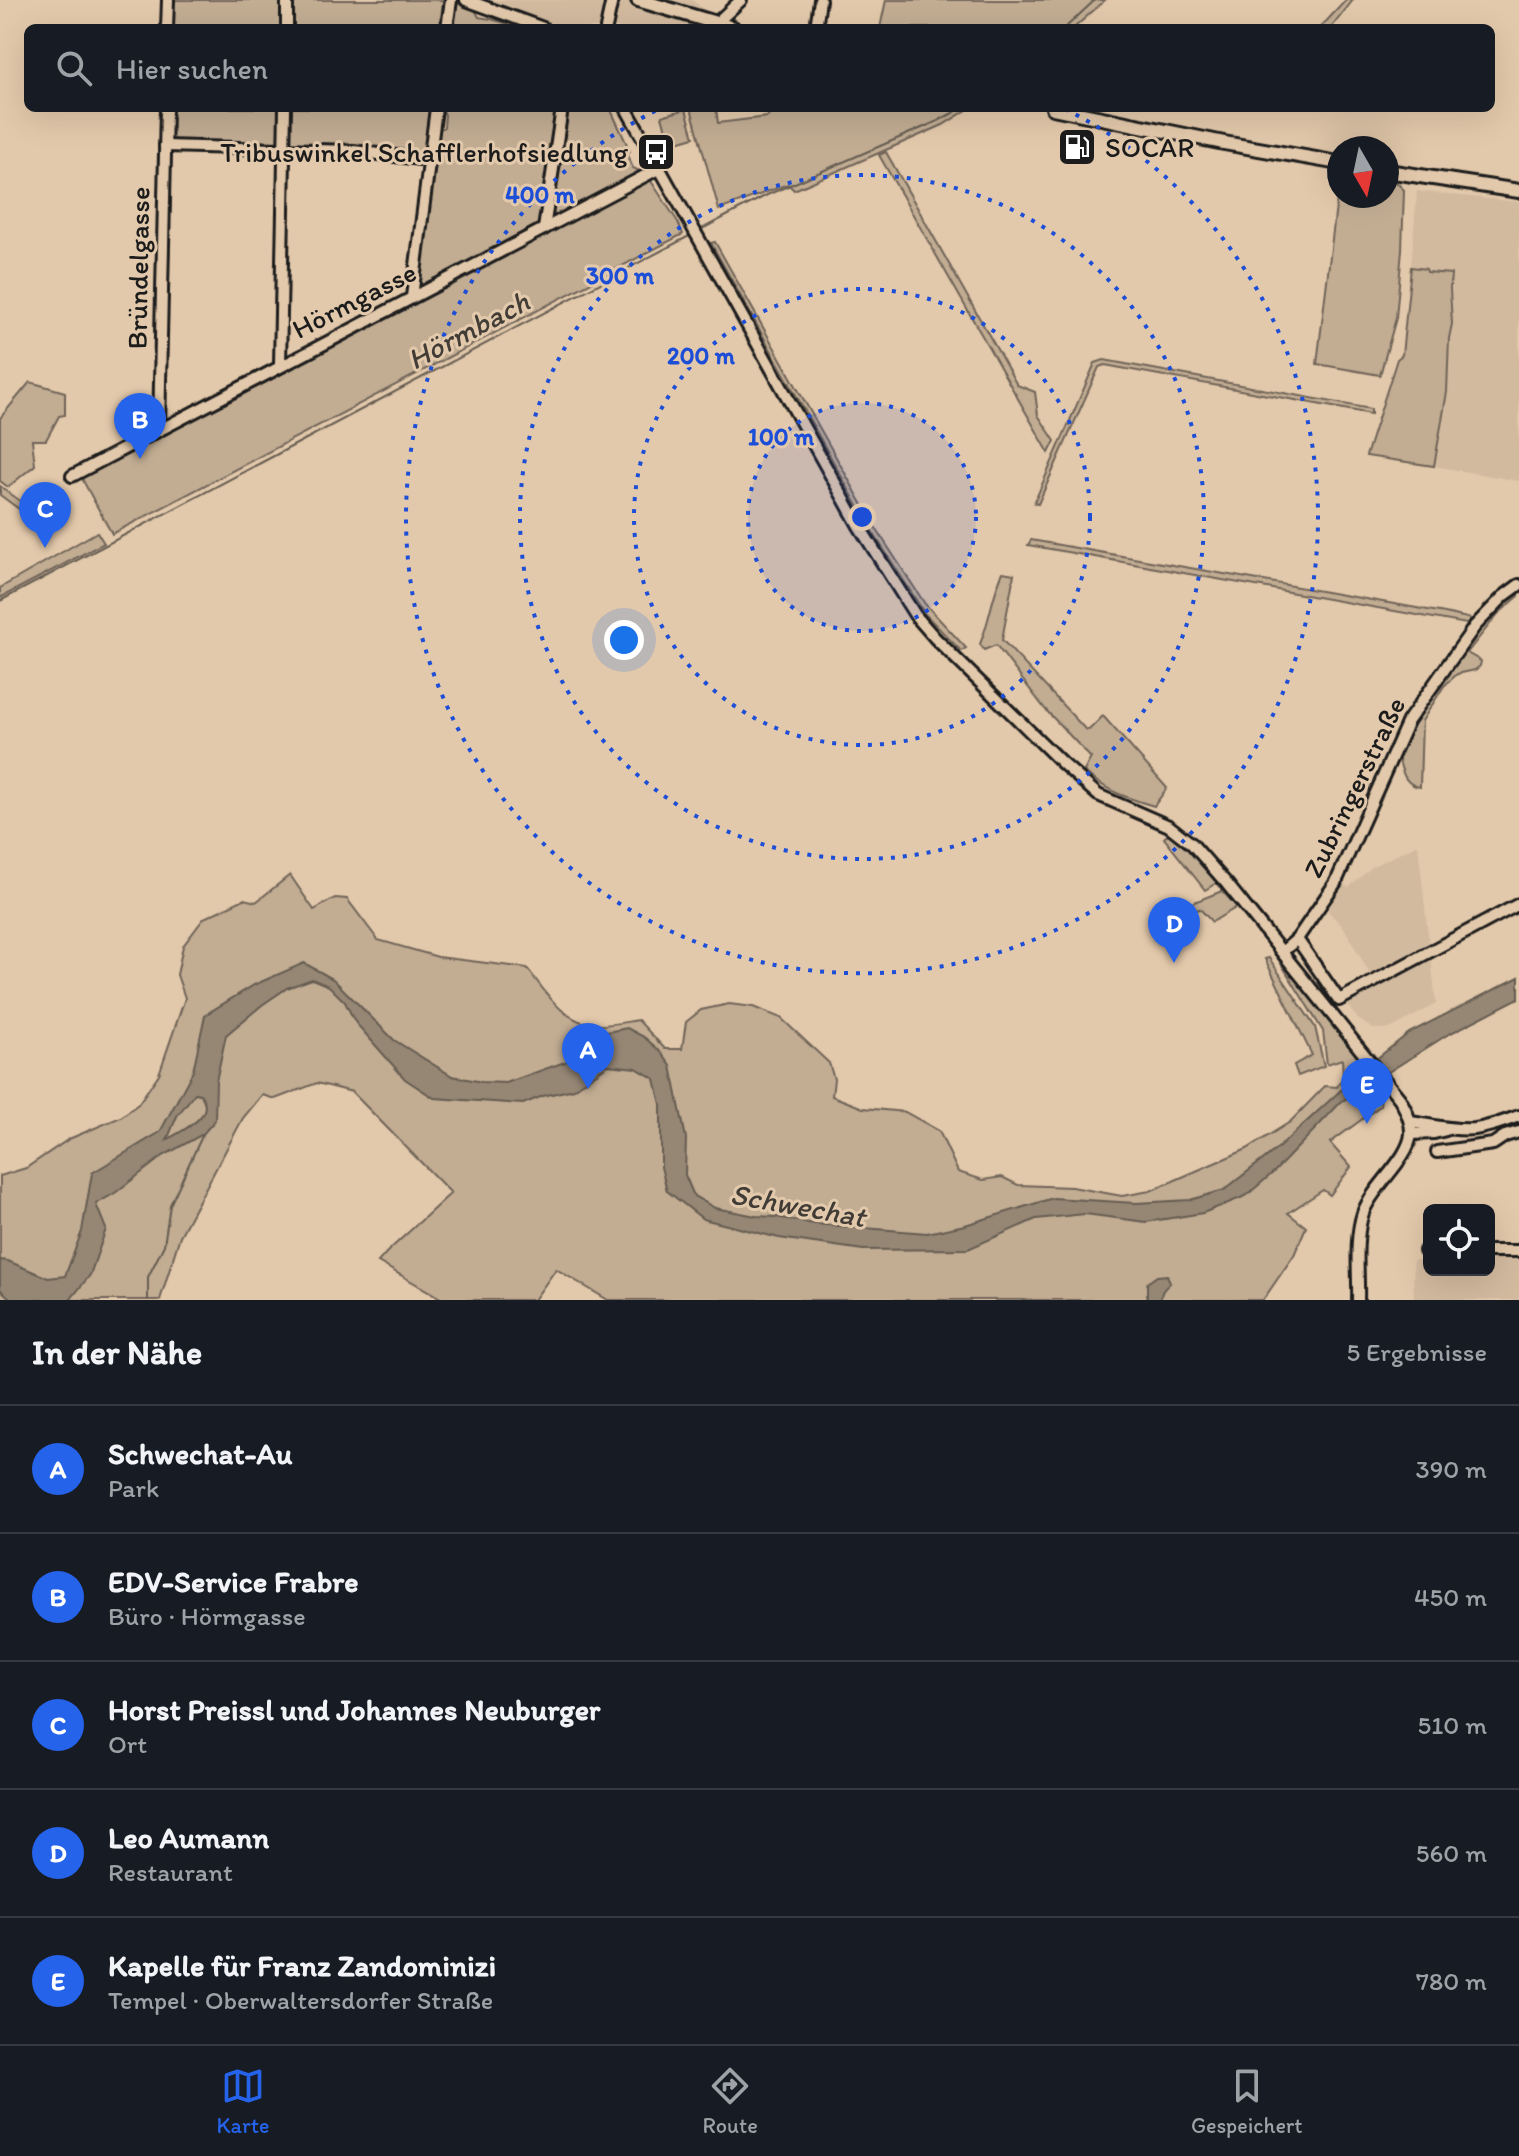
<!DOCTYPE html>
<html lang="de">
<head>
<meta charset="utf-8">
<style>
  :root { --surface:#171b24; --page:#20242c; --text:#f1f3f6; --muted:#9ea1a6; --line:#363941; --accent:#2563eb }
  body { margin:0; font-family:Itim,sans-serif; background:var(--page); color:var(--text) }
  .controls { position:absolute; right:24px; bottom:24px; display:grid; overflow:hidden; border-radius:12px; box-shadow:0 8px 32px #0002 }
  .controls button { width:72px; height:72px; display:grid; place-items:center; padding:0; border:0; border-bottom:2px solid var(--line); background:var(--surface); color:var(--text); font:40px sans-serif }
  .compass { position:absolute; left:1327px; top:136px; width:72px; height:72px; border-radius:50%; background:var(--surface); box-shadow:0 8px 32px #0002; rotate:171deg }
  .you { position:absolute; left:624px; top:640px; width:28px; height:28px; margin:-20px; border:6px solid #fff; border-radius:50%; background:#1a73e8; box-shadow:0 0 0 12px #1a73e833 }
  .badge { display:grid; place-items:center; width:52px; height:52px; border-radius:50%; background:var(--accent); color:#fff; font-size:26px; font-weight:700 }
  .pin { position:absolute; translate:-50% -66px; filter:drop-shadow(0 2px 4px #0008) }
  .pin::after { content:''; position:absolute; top:42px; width:28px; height:24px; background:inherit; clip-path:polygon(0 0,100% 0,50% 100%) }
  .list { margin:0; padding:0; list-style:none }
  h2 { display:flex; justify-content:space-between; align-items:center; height:104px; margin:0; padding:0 32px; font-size:34px }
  h2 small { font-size:26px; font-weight:400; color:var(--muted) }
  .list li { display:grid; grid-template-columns:52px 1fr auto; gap:24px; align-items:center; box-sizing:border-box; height:128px; padding:0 32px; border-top:2px solid var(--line) }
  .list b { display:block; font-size:30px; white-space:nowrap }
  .list p { margin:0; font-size:26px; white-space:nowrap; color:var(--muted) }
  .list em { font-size:26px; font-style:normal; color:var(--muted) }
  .icon { flex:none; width:44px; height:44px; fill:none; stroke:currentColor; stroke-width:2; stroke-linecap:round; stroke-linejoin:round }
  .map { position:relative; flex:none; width:1519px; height:1300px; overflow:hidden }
  .search { position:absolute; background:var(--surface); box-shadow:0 8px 32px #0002; left:24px; right:24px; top:24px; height:88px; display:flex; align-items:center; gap:20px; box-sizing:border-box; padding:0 28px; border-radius:12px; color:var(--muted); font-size:30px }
  .sheet { height:744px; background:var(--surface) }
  nav { display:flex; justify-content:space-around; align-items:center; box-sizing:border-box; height:112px; border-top:2px solid var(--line); background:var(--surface); font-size:22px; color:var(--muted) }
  nav a { display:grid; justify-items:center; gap:4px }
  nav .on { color:var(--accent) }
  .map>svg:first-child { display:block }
  .built { fill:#d2ba9f }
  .green { fill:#c2ad93; stroke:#6f6458; stroke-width:2 }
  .water { fill:#968774; stroke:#655c51; stroke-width:2; fill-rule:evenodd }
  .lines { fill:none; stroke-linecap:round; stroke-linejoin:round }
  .stream { stroke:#655c51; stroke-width:2 }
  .minor-casing { stroke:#1c1c1c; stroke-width:16 }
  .major-casing { stroke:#1c1c1c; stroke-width:18 }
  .minor { stroke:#e3c9ab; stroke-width:10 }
  .major { stroke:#e3c9ab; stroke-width:12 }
  .ring { fill:none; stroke:#1d4ed8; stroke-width:4; stroke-dasharray:4 8 }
  .labels { text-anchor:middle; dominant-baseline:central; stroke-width:6; stroke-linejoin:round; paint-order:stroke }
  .poi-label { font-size:28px; fill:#1c1c1c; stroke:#e3c9ab; text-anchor:start }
  .street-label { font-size:28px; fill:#1c1c1c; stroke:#e3c9ab }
  .water-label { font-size:30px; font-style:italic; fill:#413c36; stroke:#e3c9ab }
  .centre { fill:#1d4ed8; stroke:#e3c9ab; stroke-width:4 }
  .ring-label { font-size:24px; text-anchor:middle; font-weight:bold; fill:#1d4ed8; stroke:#e3c9ab; stroke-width:6; stroke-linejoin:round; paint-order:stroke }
</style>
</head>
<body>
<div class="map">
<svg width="1519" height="1300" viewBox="0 0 1519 1300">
  <rect width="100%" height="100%" fill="#e3c9ab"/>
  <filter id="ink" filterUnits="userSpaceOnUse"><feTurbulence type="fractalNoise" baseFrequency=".0125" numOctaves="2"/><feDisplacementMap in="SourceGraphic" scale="16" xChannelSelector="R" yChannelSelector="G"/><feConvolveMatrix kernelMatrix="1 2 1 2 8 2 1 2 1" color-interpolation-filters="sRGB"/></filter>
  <g filter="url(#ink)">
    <g class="built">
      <path d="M479,0H692L722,24L718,28H554Z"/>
      <path d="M1417,191L1519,202V481L1434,466L1447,392L1449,338L1452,324L1451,275L1426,272V269L1411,267Z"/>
      <path d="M1418,844L1429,943L1371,976L1344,928L1328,911L1340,884L1349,887L1373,866Z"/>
      <path d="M1431,957L1436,1004L1390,1029H1373L1358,1019L1345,1003Z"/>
      <path d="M1489,1254H1519V1300H1414L1413,1260H1429V1270H1489Z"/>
    </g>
    <g class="green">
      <path d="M173,0H283V28H172Z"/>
      <path d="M292,0H443L440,28H292Z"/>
      <path d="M886,0H1105L1074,28H880Z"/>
      <path d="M1346,0H1353L1331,28H1320Z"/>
      <path d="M463,3L473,6L479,17L491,19L522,28H450L452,7L456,4Z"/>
      <path d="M170,108H281L280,141L274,146L169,141Z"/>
      <path d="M290,108H430L424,157L290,145Z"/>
      <path d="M442,108H558L540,225L423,286L418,283L437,131L444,127L445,115Z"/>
      <path d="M566,108H610L630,151L626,153L633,168L642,172L552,220L549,215Z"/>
      <path d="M691,108H716L718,123L767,117L773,108H970L943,125L794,190L788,184L719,210Z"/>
      <path d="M686,109L694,137L670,144L662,116Z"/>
      <path d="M886,152L1017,385L1035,392L1038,415L1055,441L1049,453L879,155Z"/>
      <path d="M1387,177L1392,178L1404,190L1402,250L1396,318L1380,375L1317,364L1339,181V196H1387Z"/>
      <path d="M649,178L678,222L683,234L112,534L81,477Z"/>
      <path d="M715,242L877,530L925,604L966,648L961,651L925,614L872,531L711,243Z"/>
      <path d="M1411,267L1426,269L1427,272L1451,274L1450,289L1452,324L1449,338L1447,392L1434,466L1366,456L1397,359L1402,355Z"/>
      <path d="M1104,360L1371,409V414L1105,365L1099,367L1038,504L1034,503L1095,363Z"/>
      <path d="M30,382L65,392V415L59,416L46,440H32L35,465L8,487L0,481V418Z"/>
      <path d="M0,486L31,509V518L0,495Z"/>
      <path d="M97,532L104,543L0,598V588Z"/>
      <path d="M1031,540L1445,613L1476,620L1472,625L1028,545Z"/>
      <path d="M1003,572L1014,574L1002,640L1085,729L1089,730L1103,716L1167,788L1154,806C1127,798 1105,791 1084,771L1091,758L1045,709L996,645L984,650L980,644C990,620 992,595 1003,572Z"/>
      <path d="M1519,588V596L1498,614L1467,653L1481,661L1480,666L1475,670L1457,674L1444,686L1422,721L1420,787C1404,785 1402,771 1398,757C1426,694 1467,635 1519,588Z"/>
      <path d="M1169,833L1189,849L1218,882L1205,890L1164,838Z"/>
      <path d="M290,875L314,910L335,898L347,899L378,940L438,957L527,968C546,992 564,1025 599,1025C612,1025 625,1022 638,1020L665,1049H682L686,1022L701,1010L729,1004L753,1007L781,1018L829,1063L834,1079L832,1096L863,1108L905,1112L939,1131L958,1172L983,1180L1002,1177L1018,1185L1072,1187L1122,1196L1150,1191L1247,1149L1290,1122L1325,1086L1337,1087L1343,1077L1342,1059L1327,1064L1323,1031L1275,954L1366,1067L1346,1085L1377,1079L1382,1086L1380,1106L1330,1143L1351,1167L1330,1195L1323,1190L1288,1213L1306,1227L1294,1255L1263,1300H1161L1160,1295L1162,1290L1146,1295L1147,1300H608L556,1269L534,1300H444L378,1262L387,1252L451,1193L352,1092L317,1083L275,1099L262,1095L243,1118L180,1236L160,1300H0V1176L26,1168L69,1139L121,1117L138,1104L159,1074L185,998L177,975L183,946L204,918L244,899L256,902Z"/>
      <path d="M1222,891L1237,907L1212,922L1200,909L1179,915L1174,910Z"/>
      <path d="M1269,958L1315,1027L1324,1066L1298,1076L1294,1065L1312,1055L1265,959Z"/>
    </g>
    <g class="water">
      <path d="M304,963L333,979L394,1040L452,1076L482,1082L506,1083L576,1058L602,1033L627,1028L644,1037L661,1052L671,1066L686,1138L685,1175L694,1196L715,1208L756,1216L776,1217L814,1224L927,1233L965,1225L1053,1198L1136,1203L1190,1200L1224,1190L1278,1148L1366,1067L1409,1033L1519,977V998L1447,1035L1341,1102L1275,1171L1246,1196L1203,1213L1146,1222L1085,1214L1036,1219L968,1249L863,1250L779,1238L703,1219L667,1191L661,1167V1104L655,1079L636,1068L608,1065L574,1089L543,1096L523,1104L434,1098L405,1079L355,1022L345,1002L329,986L312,979L287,988L262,1005L226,1035L216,1081L215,1120L203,1134L163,1156L115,1193L96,1204L106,1229L90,1275L70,1300H12L0,1289V1260L8,1261L48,1278L65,1276L82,1231L92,1173L160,1132L193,1071L205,1015L254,985ZM195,1093L200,1094C218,1116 182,1130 167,1140L177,1116Z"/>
      <path d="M1167,1275L1170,1283C1164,1289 1160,1292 1161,1300H1147V1283L1157,1276Z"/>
    </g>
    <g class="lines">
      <g class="stream">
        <path d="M1065,28L1095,0"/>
        <path d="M698,231L767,195L938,121L962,108"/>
        <path d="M0,601L693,234"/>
        <path d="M148,1300V1277L164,1245L170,1205L203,1134"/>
      </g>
      <g class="minor-casing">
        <g id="minor">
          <path d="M466,0L543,28"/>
          <path d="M167,28L168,0"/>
          <path d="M287,28V0"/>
          <path d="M447,28L451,0"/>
          <path d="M606,28L612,0"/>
          <path d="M711,28L741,0"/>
          <path d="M816,28L820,0"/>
          <path d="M626,108L859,526L915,615L935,638L1062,763L1098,795L1169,826L1192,844L1227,884L1400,1099C1406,1110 1412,1122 1411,1134C1409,1159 1372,1187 1363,1213C1354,1240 1359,1273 1358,1300"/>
          <path d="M165,146L353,151L429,160"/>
          <path d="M544,229L562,108"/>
          <path d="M412,297L436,108"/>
          <path d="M280,365L285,108"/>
          <path d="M159,429L166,108"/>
          <path d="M72,476L660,168"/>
          <path d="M1297,939L1336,882L1408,721L1475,626L1504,596L1519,585"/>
          <path d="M1282,952L1297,939L1339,1000L1519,904"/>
          <path d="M1410,1122C1431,1125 1454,1131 1475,1129C1490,1127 1505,1121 1519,1116"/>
          <path d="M1411,1134L1434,1133L1446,1130"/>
          <path d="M1437,1152L1493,1144L1505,1136L1519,1132"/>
          <path d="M1425,1251H1429"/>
          <path d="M1489,1251H1519"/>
        </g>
      </g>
      <g class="major-casing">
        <g id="major">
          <path d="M638,0L733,28"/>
          <path d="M1053,108L1224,143L1339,163"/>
          <path d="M1387,171L1519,191"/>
        </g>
      </g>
      <use href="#minor" class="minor"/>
      <use href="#major" class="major"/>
    </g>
  </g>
  <circle cx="862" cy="517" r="114" fill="#1d4ed8" fill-opacity=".12"/>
  <g class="ring">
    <circle cx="862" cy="517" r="114"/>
    <circle cx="862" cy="517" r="228"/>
    <circle cx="862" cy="517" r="342"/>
    <path d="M1065 109A456 456 0 1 1 659 109"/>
  </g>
  <defs>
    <g id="fuel-square" transform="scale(2)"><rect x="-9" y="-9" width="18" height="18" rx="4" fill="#1c1c1c" stroke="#e3c9ab"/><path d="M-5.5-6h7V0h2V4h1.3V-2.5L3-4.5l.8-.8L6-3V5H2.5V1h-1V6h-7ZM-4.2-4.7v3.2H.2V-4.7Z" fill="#fff"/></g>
    <g id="bus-square" transform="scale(2)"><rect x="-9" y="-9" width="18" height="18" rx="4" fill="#1c1c1c" stroke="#e3c9ab"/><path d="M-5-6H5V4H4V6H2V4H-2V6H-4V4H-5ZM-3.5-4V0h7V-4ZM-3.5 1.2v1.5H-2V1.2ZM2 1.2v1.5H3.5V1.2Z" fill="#fff"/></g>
  </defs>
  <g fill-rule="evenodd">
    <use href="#fuel-square" x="1077" y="147"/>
    <use href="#bus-square" x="656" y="152"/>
  </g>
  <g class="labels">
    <g class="poi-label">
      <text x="1105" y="147">SOCAR</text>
      <text x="628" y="152" text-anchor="end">Tribuswinkel Schafflerhofsiedlung</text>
    </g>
    <g class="street-label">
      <text transform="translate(138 268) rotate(-89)">Bründelgasse</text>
      <text transform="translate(354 300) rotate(-27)">Hörmgasse</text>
      <text transform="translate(1354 787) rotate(-64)">Zubringerstraße</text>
    </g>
    <g class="water-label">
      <text transform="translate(468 330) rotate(-28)">Hörmbach</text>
      <text transform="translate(798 1205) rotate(10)">Schwechat</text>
    </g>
  </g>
  <circle cx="862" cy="517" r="12" class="centre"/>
  <g class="ring-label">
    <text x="540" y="203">400 m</text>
    <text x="620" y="284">300 m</text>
    <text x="701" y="364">200 m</text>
    <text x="781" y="445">100 m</text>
  </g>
</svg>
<div class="controls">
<button><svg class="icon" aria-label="locate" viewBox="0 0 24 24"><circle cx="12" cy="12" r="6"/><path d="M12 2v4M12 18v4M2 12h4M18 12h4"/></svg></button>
</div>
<svg class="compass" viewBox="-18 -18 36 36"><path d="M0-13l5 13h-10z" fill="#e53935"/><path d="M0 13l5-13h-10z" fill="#9ea1a6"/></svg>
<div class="you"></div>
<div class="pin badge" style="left:588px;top:1089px">A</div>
<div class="pin badge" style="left:140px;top:459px">B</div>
<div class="pin badge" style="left:45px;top:548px">C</div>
<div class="pin badge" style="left:1174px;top:963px">D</div>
<div class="pin badge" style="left:1367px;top:1124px">E</div>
<div class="search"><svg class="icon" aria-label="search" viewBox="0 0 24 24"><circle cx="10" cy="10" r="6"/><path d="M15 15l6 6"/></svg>Hier suchen</div>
</div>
<section class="sheet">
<h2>In der Nähe<small>5 Ergebnisse</small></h2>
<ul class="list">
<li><span class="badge">A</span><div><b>Schwechat-Au</b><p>Park</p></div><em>390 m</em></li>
<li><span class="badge">B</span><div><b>EDV-Service Frabre</b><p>Büro · Hörmgasse</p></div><em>450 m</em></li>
<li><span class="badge">C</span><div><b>Horst Preissl und Johannes Neuburger</b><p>Ort</p></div><em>510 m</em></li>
<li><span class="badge">D</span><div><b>Leo Aumann</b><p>Restaurant</p></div><em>560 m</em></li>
<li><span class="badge">E</span><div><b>Kapelle für Franz Zandominizi</b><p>Tempel · Oberwaltersdorfer Straße</p></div><em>780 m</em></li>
</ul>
</section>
<nav>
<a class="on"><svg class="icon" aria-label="map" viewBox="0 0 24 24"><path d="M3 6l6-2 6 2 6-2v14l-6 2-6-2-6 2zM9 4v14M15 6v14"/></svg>Karte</a>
<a><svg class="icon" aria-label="directions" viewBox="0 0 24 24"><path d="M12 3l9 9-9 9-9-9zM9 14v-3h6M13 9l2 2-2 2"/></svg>Route</a>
<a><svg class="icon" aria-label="saved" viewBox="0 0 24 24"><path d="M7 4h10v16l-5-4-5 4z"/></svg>Gespeichert</a>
</nav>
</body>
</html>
